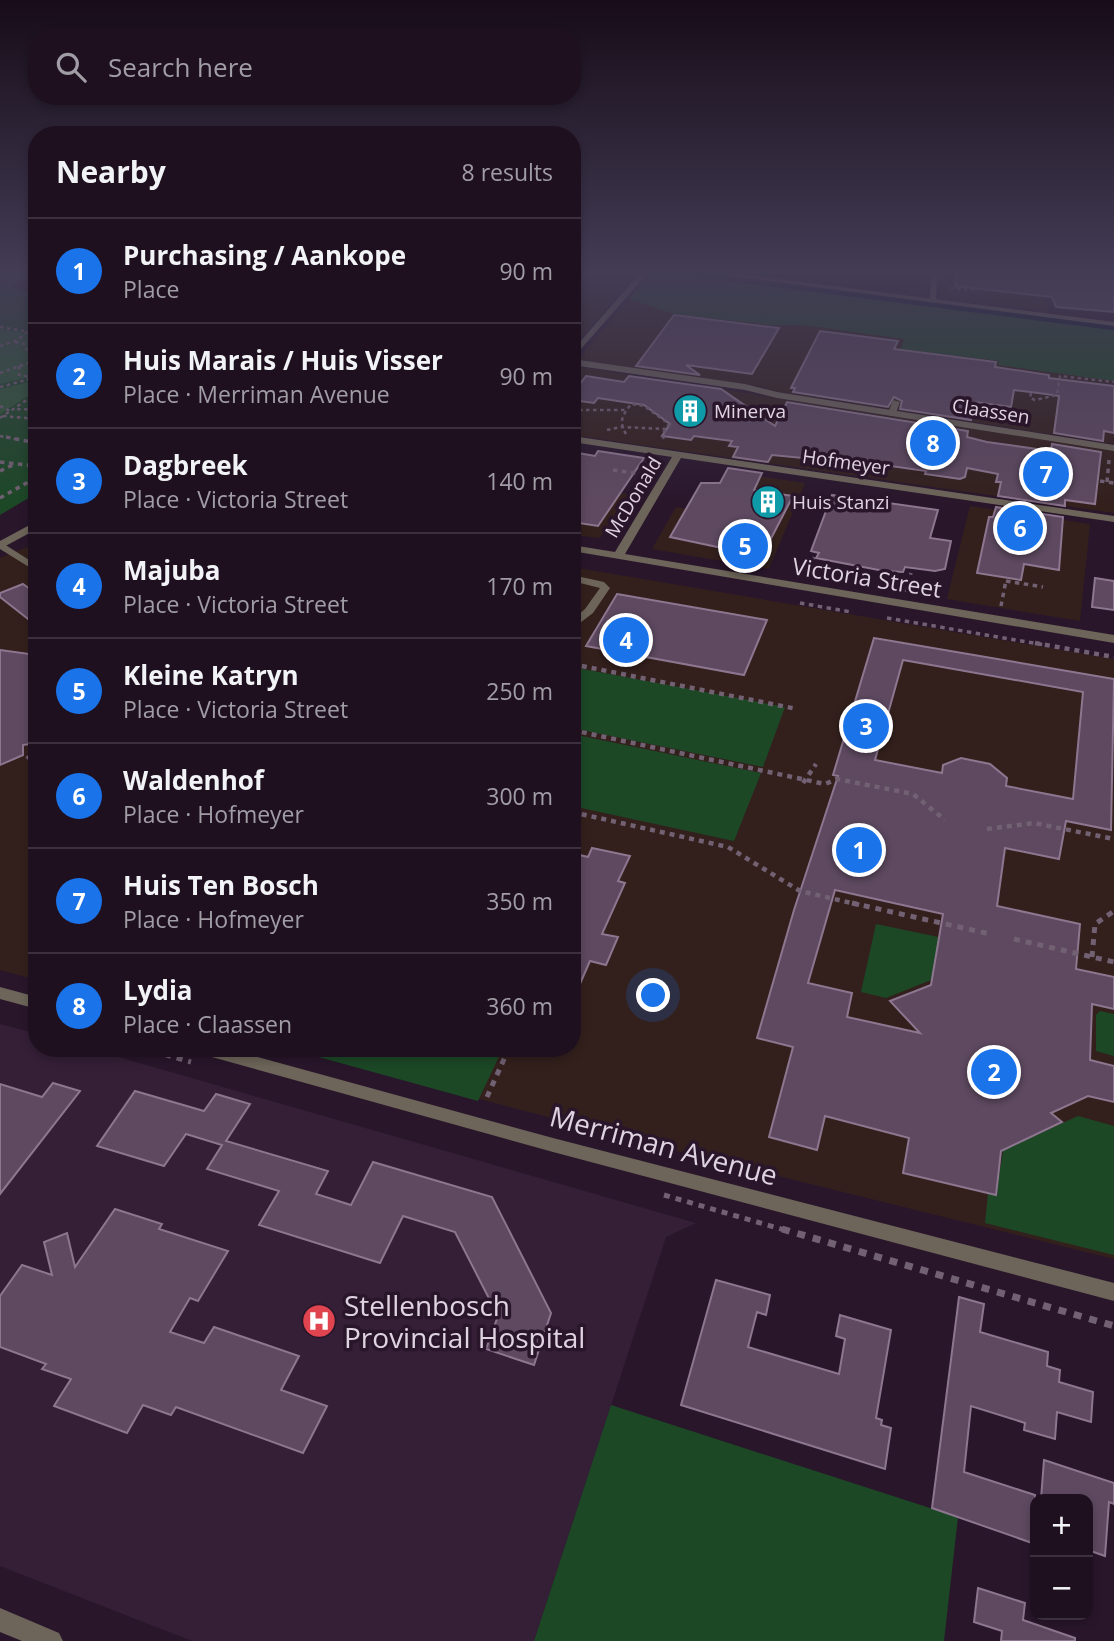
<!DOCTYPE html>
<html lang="en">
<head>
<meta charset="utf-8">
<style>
  :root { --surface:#1f1020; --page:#2c1e2d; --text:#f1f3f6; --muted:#a19da5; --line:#3c303e; --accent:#1a73e8 }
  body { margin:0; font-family:"Open Sans",sans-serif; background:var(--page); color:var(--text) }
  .controls { position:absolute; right:21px; bottom:21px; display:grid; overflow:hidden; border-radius:14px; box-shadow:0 4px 10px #0003 }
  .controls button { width:63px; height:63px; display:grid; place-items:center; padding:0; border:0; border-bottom:2px solid var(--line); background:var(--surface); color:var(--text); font:35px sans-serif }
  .you { position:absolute; left:654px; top:996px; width:24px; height:24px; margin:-18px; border:5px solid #fff; border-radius:50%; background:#1a73e8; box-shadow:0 0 0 10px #1a73e833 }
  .badge { display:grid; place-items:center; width:46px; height:46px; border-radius:50%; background:var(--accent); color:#fff; font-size:23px; font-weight:700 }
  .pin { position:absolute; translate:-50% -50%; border:4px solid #fff; box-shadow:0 2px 7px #0006 }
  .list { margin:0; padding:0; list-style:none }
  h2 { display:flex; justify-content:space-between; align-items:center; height:91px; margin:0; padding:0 28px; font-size:30px }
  h2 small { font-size:23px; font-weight:400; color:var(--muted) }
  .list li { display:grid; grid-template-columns:46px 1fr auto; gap:21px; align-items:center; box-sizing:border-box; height:105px; padding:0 28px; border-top:2px solid var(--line) }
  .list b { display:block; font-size:26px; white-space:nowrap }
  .list p { margin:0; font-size:23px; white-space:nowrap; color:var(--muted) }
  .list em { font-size:23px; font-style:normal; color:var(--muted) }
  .icon { flex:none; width:38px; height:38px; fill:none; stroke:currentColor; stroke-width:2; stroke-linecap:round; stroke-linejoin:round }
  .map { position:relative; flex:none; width:1114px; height:1641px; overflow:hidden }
  .search { position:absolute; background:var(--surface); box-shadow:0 4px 10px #0003; left:28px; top:28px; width:553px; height:77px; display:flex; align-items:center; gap:18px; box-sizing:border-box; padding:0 24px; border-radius:28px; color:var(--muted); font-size:26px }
  .panel { position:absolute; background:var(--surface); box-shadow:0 4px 10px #0003; left:28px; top:126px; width:553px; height:931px; border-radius:28px }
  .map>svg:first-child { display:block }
  .built { fill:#351f37 }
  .education { fill:#33201d }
  .green { fill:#1c4826 }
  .forest { fill:#2c5b36 }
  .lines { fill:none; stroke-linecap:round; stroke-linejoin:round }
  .stream { stroke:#000e2a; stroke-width:4.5 }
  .building { fill:#5e4960; stroke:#8d768f; stroke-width:2; fill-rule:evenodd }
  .path-far4 { stroke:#726173; stroke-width:2.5; stroke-dasharray:3.5 3.5; stroke-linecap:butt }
  .path-far3 { stroke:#726173; stroke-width:3.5; stroke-dasharray:4.5 4.5; stroke-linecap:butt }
  .path-far2 { stroke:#726173; stroke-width:4.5; stroke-dasharray:5 5; stroke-linecap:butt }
  .path-far1 { stroke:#726173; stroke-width:5; stroke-dasharray:6 6; stroke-linecap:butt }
  .path { stroke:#726173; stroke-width:7; stroke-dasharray:8 8; stroke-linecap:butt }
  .service { fill:#6d6559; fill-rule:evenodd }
  .minor { fill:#6d6559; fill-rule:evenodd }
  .tertiary { fill:#6d6559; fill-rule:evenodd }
  .labels { text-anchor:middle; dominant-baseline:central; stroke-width:7; stroke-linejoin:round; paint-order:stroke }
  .far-poi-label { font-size:19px; fill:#e0d3e1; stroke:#29162b; text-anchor:start }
  .far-street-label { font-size:19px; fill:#e0d3e1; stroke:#29162b }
  .street-label { font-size:23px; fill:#e0d3e1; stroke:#29162b }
  .near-street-label { font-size:28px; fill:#e0d3e1; stroke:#29162b }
  .near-poi-label { font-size:28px; fill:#e0d3e1; stroke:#29162b; text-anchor:start }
</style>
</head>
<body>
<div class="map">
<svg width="1114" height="1641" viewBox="0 0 1114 1641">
  <rect width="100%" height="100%" fill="#29162b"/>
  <path class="built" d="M0,1024L37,1034V1048H87L696,1223L666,1237L534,1641H192L0,1566Z"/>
  <g class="education">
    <path d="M572,274H636L572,348Z"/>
    <path d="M650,274H685L1114,329V444L773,391L758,386L577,361Z"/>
    <path d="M924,274H1039L1049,311L941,298L940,287L925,286Z"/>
    <path d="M573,366L1114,451V513L572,435Z"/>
    <path d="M751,475L805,483L769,569L652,549L676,507L730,516Z"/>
    <path d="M573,486L628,494L600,538L572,535Z"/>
    <path d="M970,506L1090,524L1080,621L947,599Z"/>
    <path d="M37,536V980L0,970V558L27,547Z"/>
    <path d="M572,567L1114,659V1259L677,1151L286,1048H572Z"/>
  </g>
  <g class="green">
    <path d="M0,274H35L9,287L37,292V493L0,515Z"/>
    <path d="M650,274H685L1114,329V381L998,365L999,361L901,349L904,339L803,325H770L674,314L629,299Z"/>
    <path d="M572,667L785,707L763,767L572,728Z"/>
    <path d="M572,734L761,773L734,841L572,806Z"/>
    <path d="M876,924L943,938L936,978L886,998L861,992Z"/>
    <path d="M1100,1011L1114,1014V1056L1096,1051V1015Z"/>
    <path d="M286,1048H503L478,1101Z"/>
    <path d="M1078,1116L1114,1126V1255L985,1223L988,1193L996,1194L1005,1140L1012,1146Z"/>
    <path d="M611,1405L958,1517L944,1641H534Z"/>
  </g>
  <g class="forest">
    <path d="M2,329L37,335V375L0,384V330Z"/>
    <path d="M37,380V390L0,414V389Z"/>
  </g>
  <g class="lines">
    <path class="stream" d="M689,274L1114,328"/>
  </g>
  <g class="building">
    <path d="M956,274H1114V312L1056,307L1052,297L955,286Z"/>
    <path d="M674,315L779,328L752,374L686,365L700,375L636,366Z"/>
    <path d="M820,331L898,341L894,349L996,362L995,367L1049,375V378L1114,386V433L1104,431L1103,441L1054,433L1059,396L1046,394L1014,390L1011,407L975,402L971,420L900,409L902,401L894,397L888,407L793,392L795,388H791Z"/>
    <path d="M586,376L624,382L629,376L721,389L775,426L787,402L968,431L967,437L987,442L1051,451L1052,444L1101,452L1095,504L1065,500V506L998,496L1001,482H996L998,474L967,468L965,477L960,479L925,474L926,471L835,458L834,461L772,455L768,462L733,457L738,447L729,446L732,441L694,436L691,440L662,436L670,424L644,405L598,398L594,403L572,400V394Z"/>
    <path d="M598,451L644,458L598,526L572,522V452L595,456Z"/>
    <path d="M728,468L762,473L754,490L793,496L763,554H754L752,558L720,552L722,548L670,537L701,483H720Z"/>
    <path d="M832,495L938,510L930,538L951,541L945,569L935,571L905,567L903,572L884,571L816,558L819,553L811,551Z"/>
    <path d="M996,507L1063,517L1059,570L1024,564L1021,580L977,573L989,517H993Z"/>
    <path d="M1095,578L1114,581V610L1092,607Z"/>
    <path d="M23,584L37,594V626L0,597V593Z"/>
    <path d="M617,594L767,620L744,675L586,646Z"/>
    <path d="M874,638L1114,679L1111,830L1066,821L1059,859L1005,848L997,906L1080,924L1076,969L1114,977V1009L1092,1004L1090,1060L1114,1066V1102L1088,1096L1051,1113L1062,1122L1001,1151L996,1195L903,1173L909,1138L825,1116L817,1150L769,1137L793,1047L757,1038L794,910L838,776L833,775ZM903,660L1083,692L1073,799L1006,786L1007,778L990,764L961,758L943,765L942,773L875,760ZM835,890L943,914L931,985L890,1001L920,1033L847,1017L852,993L808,983Z"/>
    <path d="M0,650L37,655V743L23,745V755L0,765Z"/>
    <path d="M592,848L630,856L618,881L625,883L602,934L618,937L606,965L590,961L572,1002V853L588,857Z"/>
    <path d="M53,1083L80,1091L0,1194V1084L42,1097Z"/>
    <path d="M135,1091L204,1111L216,1094L250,1104L226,1141L328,1171L316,1194L351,1205L373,1162L492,1197L551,1313L534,1365L486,1349L498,1316L455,1232L403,1216L380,1263L259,1225L279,1191L207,1169L222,1145L186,1134L164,1166L97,1146Z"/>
    <path d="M115,1209L162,1224L159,1229L228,1251L198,1301L190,1298L170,1332L204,1343L214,1327L299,1356L281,1390L327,1406L303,1453L176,1407L171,1415L143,1405L127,1433L54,1406L71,1379L42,1369L46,1364L0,1347V1296L22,1265L52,1275L44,1242L67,1233L75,1267Z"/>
    <path d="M716,1280L770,1295L766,1315L757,1312L748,1347L839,1374L845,1339L836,1336L840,1315L891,1330L876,1418L882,1420L881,1425L891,1428L885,1469L681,1405Z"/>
    <path d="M959,1297L984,1304L980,1332L1048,1352L1047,1366L1060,1370L1059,1382L1093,1392L1091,1422L1057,1412L1055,1439L1024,1430L1025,1423L971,1406L964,1472L1035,1495V1544L932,1508Z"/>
    <path d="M1044,1460L1114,1483V1504L1109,1502L1105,1556L1088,1550V1499H1041Z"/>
    <path d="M978,1588L1025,1603L1023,1620L1075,1638V1641H1001L1002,1631L974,1622Z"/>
  </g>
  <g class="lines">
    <g class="path-far4">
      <path d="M697,274L707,275"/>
      <path d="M950,288L977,290"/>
      <path d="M0,327L37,333"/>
      <path d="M15,342L37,347"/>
      <path d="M0,346L18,340L28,331"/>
      <path d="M19,366V375L30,377"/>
      <path d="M0,373L34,361V357L25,348L27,346"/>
      <path d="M0,387L37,377"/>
      <path d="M1031,393L1030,398L1035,400L1057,395L1060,376L1114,382"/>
      <path d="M0,406L10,411"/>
      <path d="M17,409L37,410"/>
      <path d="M572,410H626"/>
      <path d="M3,416L37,419"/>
      <path d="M0,418L37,393"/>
      <path d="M607,430L621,427L666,429"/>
      <path d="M626,434C618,421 623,415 631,404L644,406L669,424L662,435L664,439"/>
      <path d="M0,436L15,439"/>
    </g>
    <g class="path-far3">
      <path d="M6,437L37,443"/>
      <path d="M0,462L37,466"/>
      <path d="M613,470L650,475"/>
      <path d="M0,471L15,464"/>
      <path d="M1100,481L1114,483"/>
      <path d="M1107,482L1109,460"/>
      <path d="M0,498L37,477"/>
      <path d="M807,576L814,557"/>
      <path d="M1006,581L1043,587"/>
      <path d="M906,592L911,573"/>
      <path d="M800,603L851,612"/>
      <path d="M1001,606L1006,580"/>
      <path d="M887,618L1045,645"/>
    </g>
    <g class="path-far2">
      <path d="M1035,643L1114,657"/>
      <path d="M572,664L797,709"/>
      <path d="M572,730L825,784L837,779L913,794L945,820"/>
      <path d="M27,759L37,750"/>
      <path d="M803,783L816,764"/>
      <path d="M572,812L728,847L800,891L860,905"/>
      <path d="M987,829L1034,823L1114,839"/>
    </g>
    <g class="path-far1">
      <path d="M852,903L990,934"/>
      <path d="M1014,939L1114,962"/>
      <path d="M1092,957L1095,924L1114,911"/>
      <path d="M142,1048L191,1062"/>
      <path d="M487,1097L509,1048"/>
      <path d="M664,1195L788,1231"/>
    </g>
    <path class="path" d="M782,1229L1114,1326"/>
    <g class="service">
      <path d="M931,274H937L936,301L933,303L930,301Z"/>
      <path d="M893,400L900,402L896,413L892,415L888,413Z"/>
      <path d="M0,543L4,544L37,565V572L0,549Z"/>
      <path d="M577,546L582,549L575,558L572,559V549Z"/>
      <path d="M572,575L604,582L610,588L593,613L572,629V620L585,609L600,588L572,581Z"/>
    </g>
    <g class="minor">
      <path d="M639,274H647L572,359L745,384L777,392L1114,445V451L777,398L745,390L572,365V351Z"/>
      <path d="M572,436L1114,516V522L681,458L625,554L1114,635V643L572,551V545L615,552L672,457L572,442Z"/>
      <path d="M0,1608L59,1633L63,1641H22L0,1632Z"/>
    </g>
    <g class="tertiary">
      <path d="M716,274H738L1114,322V326Z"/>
      <path d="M37,521V529L0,549V541Z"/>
      <path d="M0,987L37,997V1009L0,999Z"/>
      <path d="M193,1048H225L553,1138L1114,1283V1301L553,1152L201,1054L195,1053Z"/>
    </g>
  </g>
  <linearGradient id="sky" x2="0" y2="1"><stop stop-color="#170c18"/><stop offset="0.54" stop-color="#433c55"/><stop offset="1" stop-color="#433c55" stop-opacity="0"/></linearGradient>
  <rect width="1114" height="504" fill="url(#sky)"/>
  <defs>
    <g id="building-disc" transform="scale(1.75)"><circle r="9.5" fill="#0f9aa8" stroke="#29162b"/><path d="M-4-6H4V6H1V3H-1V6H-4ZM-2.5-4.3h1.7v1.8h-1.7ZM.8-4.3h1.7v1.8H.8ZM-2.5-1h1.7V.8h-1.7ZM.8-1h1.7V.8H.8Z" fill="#fff"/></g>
    <g id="hospital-disc" transform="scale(1.75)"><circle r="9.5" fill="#e0444e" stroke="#29162b"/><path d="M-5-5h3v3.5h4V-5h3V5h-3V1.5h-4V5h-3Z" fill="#fff"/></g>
  </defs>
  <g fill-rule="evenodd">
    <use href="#building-disc" x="690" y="411"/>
    <use href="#building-disc" x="768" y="502"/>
    <use href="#hospital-disc" x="319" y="1321"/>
  </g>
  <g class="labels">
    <g class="far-poi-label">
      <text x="714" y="411">Minerva</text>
      <text x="792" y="502">Huis Stanzi</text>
    </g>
    <g class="far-street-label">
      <text transform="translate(991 411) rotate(9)">Claassen</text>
      <text transform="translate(846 462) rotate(8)">Hofmeyer</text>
      <text transform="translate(633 497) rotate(-59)">McDonald</text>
    </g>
    <g class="street-label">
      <text transform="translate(867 577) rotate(9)">Victoria Street</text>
    </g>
    <g class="near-street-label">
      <text transform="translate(664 1145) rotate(15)">Merriman Avenue</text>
    </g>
    <g class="near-poi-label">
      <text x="344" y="1305">Stellenbosch<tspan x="344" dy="32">Provincial Hospital</tspan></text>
    </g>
  </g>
</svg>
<div class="controls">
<button>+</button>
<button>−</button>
</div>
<div class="you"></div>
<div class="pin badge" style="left:859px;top:850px">1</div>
<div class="pin badge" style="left:994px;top:1072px">2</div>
<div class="pin badge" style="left:866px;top:726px">3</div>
<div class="pin badge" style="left:626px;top:640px">4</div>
<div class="pin badge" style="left:745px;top:546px">5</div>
<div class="pin badge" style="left:1020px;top:528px">6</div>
<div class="pin badge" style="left:1046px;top:474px">7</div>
<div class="pin badge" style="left:933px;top:443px">8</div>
<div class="search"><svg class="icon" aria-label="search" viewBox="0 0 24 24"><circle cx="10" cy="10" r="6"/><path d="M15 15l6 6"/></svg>Search here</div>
<section class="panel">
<h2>Nearby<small>8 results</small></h2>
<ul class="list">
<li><span class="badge">1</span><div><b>Purchasing / Aankope</b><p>Place</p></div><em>90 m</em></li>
<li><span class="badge">2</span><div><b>Huis Marais / Huis Visser</b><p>Place · Merriman Avenue</p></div><em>90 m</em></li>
<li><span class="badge">3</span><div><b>Dagbreek</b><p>Place · Victoria Street</p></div><em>140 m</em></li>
<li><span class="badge">4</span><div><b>Majuba</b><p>Place · Victoria Street</p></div><em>170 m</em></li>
<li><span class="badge">5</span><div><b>Kleine Katryn</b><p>Place · Victoria Street</p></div><em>250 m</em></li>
<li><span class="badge">6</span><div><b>Waldenhof</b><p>Place · Hofmeyer</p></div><em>300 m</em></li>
<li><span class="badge">7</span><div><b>Huis Ten Bosch</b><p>Place · Hofmeyer</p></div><em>350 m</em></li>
<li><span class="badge">8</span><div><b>Lydia</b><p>Place · Claassen</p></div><em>360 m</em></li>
</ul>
</section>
</div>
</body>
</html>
